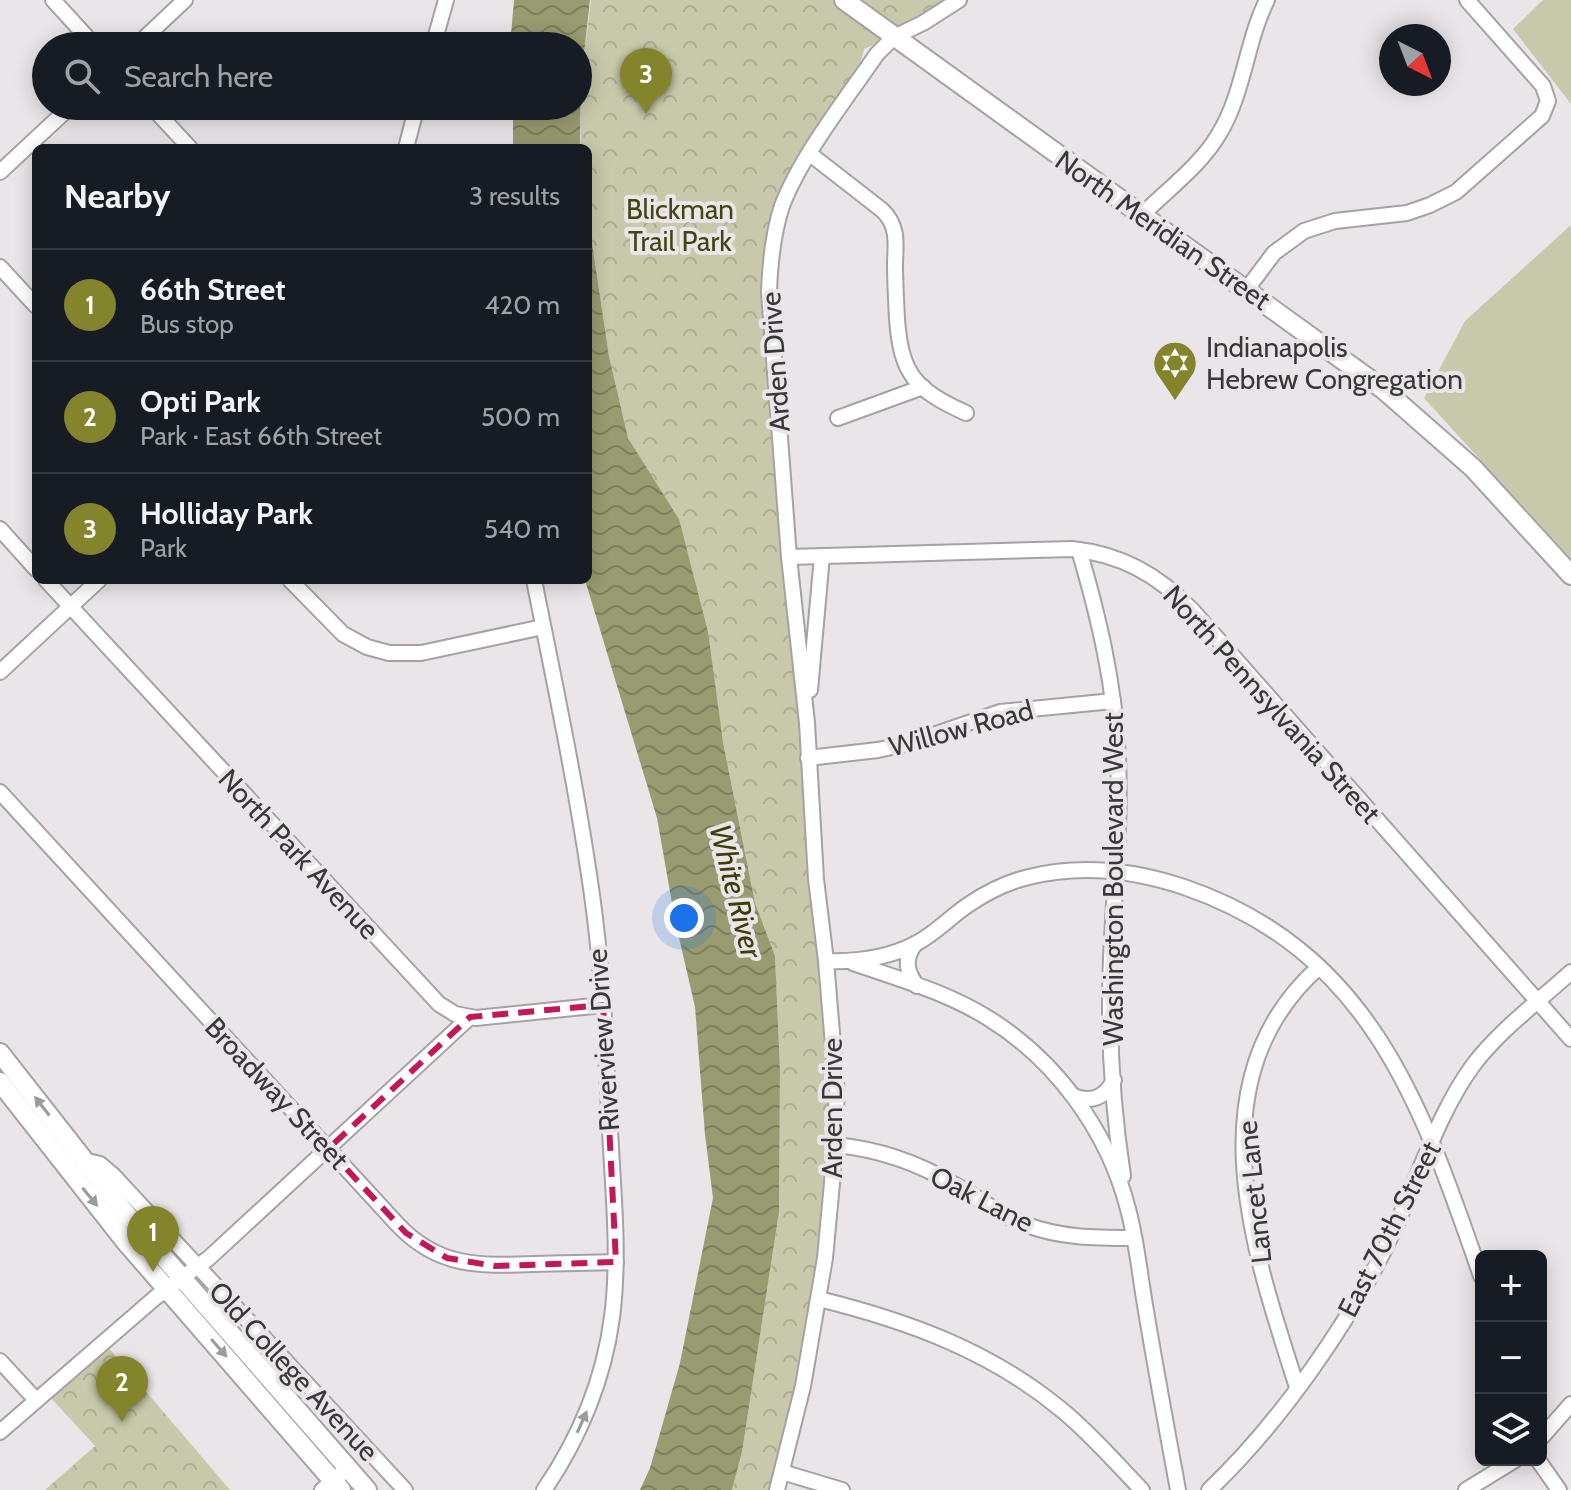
<!DOCTYPE html>
<html lang="en">
<head>
<meta charset="utf-8">
<style>
  :root { --surface:#171b24; --page:#20242c; --text:#f1f3f6; --muted:#9ea1a6; --line:#363941; --accent:#84842d }
  body { margin:0; font-family:Cabin,sans-serif; background:var(--page); color:var(--text) }
  .controls { position:absolute; right:24px; bottom:24px; display:grid; overflow:hidden; border-radius:12px; box-shadow:0 4px 20px #0003 }
  .controls button { width:72px; height:72px; display:grid; place-items:center; padding:0; border:0; border-bottom:2px solid var(--line); background:var(--surface); color:var(--text); font:40px sans-serif }
  .compass { position:absolute; left:1379px; top:24px; width:72px; height:72px; border-radius:50%; background:var(--surface); box-shadow:0 4px 20px #0003; rotate:138deg }
  .you { position:absolute; left:684px; top:918px; width:28px; height:28px; margin:-20px; border:6px solid #fff; border-radius:50%; background:#1a73e8; box-shadow:0 0 0 12px #1a73e833 }
  .badge { display:grid; place-items:center; width:52px; height:52px; border-radius:50%; background:var(--accent); color:#fff; font-size:26px; font-weight:700 }
  .pin { position:absolute; translate:-50% -66px; filter:drop-shadow(0 2px 4px #0008) }
  .pin::after { content:''; position:absolute; top:42px; width:28px; height:24px; background:inherit; clip-path:polygon(0 0,100% 0,50% 100%) }
  .list { margin:0; padding:0; list-style:none }
  h2 { display:flex; justify-content:space-between; align-items:center; height:104px; margin:0; padding:0 32px; font-size:34px }
  h2 small { font-size:26px; font-weight:400; color:var(--muted) }
  .list li { display:grid; grid-template-columns:52px 1fr auto; gap:24px; align-items:center; box-sizing:border-box; height:112px; padding:0 32px; border-top:2px solid var(--line) }
  .list b { display:block; font-size:30px; white-space:nowrap }
  .list p { margin:0; font-size:26px; white-space:nowrap; color:var(--muted) }
  .list em { font-size:26px; font-style:normal; color:var(--muted) }
  .icon { flex:none; width:44px; height:44px; fill:none; stroke:currentColor; stroke-width:2; stroke-linecap:round; stroke-linejoin:round }
  .map { position:relative; flex:none; width:1571px; height:1490px; overflow:hidden }
  .search { position:absolute; background:var(--surface); box-shadow:0 4px 20px #0003; left:32px; top:32px; width:560px; height:88px; display:flex; align-items:center; gap:20px; box-sizing:border-box; padding:0 28px; border-radius:44px; color:var(--muted); font-size:30px }
  .panel { position:absolute; background:var(--surface); box-shadow:0 4px 20px #0003; left:32px; top:144px; width:560px; height:440px; border-radius:12px }
  .map>svg:first-child { display:block }
  .green { fill:#c8c9aa }
  .forest { fill:url(#forest-crowns) }
  .water { fill:url(#water-waves) }
  .lines { fill:none; stroke-linecap:round; stroke-linejoin:round }
  .minor-casing { stroke:#a6a2a4; stroke-width:18 }
  .major-casing { stroke:#a6a2a4; stroke-width:22 }
  .minor { stroke:#fff; stroke-width:14 }
  .major { stroke:#fff; stroke-width:18 }
  .oneway { fill:#9c9b9c }
  .marked { fill:none; stroke:#c2185b; stroke-width:6; stroke-dasharray:16 10; stroke-linejoin:round }
  .labels { text-anchor:middle; dominant-baseline:central; stroke-width:8; stroke-linejoin:round; paint-order:stroke }
  .park-label { font-size:28px; fill:#454411; stroke:#e9e5e8 }
  .street-label { font-size:28px; fill:#393738; stroke:#e9e5e8 }
  .poi-label { font-size:28px; fill:#393738; stroke:#e9e5e8; text-anchor:start }
  .water-label { font-size:30px; font-style:italic; fill:#3d3d07; stroke:#e9e5e8 }
</style>
</head>
<body>
<div class="map">
<svg width="1571" height="1490" viewBox="0 0 1571 1490">
  <defs>
    <pattern id="forest-crowns" width="20" height="18" patternUnits="userSpaceOnUse" patternTransform="scale(2)"><rect width="20" height="18" fill="#c8c9aa"/><path d="M2 6a3 3 0 1 1 6 0M12 15a3 3 0 1 1 6 0" fill="none" stroke="#adad93"/></pattern>
    <pattern id="water-waves" width="16" height="10" patternUnits="userSpaceOnUse" patternTransform="scale(2)"><rect width="16" height="10" fill="#999b71"/><path d="M0 5q4-4 8 0t8 0" fill="none" stroke="#7e7f5e"/></pattern>
  </defs>
  <rect width="100%" height="100%" fill="#e9e5e8"/>
  <g class="green">
    <path d="M1543,0H1571V104L1513,29Z"/>
    <path d="M1571,225V559L1424,398L1465,321Z"/>
  </g>
  <g class="forest">
    <path d="M591,0H956L894,37L864,49L859,68L803,150L779,192L762,262L767,361L775,421L799,706L808,824L806,847C817,939 832,1033 831,1125C829,1250 800,1370 770,1490H732L742,1452L779,1212L780,1070L775,956L755,903L679,519L628,438L609,356L588,216V148H581V81Z"/>
    <path d="M109,1348L230,1490H45L95,1446L51,1398Z"/>
  </g>
  <g class="water">
    <path d="M514,0H590L581,81L580,148H513V106H578V46H510Z"/>
    <path d="M588,216L609,356L628,438L679,519L708,632L723,742L755,903L775,956L780,1070L779,1212L742,1452L732,1490H640L650,1468L680,1363L713,1198L705,1134L695,1007L675,920L657,818L585,580H588Z"/>
  </g>
  <g class="lines">
    <g class="minor-casing">
      <g id="minor">
        <path d="M53,0L95,46"/>
        <path d="M136,46L185,0"/>
        <path d="M433,46L446,0"/>
        <path d="M151,106L190,148"/>
        <path d="M406,148L417,106"/>
        <path d="M810,154L882,210C898,225 896,242 895,262C895,281 896,300 897,319C901,374 915,390 966,413"/>
        <path d="M0,172L71,106"/>
        <path d="M1142,215C1167,190 1201,165 1219,134C1244,93 1246,42 1267,0"/>
        <path d="M0,267L36,306"/>
        <path d="M1247,289L1274,253L1304,231L1335,221L1407,213L1430,205L1456,192L1542,116L1548,101L1543,86L1467,0"/>
        <path d="M838,418L923,387"/>
        <path d="M0,529L36,569"/>
        <path d="M1079,550C1099,618 1115,686 1118,758C1121,825 1114,891 1111,958C1108,1030 1112,1105 1123,1176"/>
        <path d="M789,557L1072,549C1121,554 1158,575 1192,610L1571,1039"/>
        <path d="M46,580L439,1004L455,1014L476,1018L603,1005"/>
        <path d="M290,580L343,634L367,647L389,653H421L543,627"/>
        <path d="M534,580C555,685 577,789 592,895C603,973 606,1052 610,1130C613,1192 620,1256 612,1317C604,1379 579,1439 544,1490"/>
        <path d="M0,672L99,580"/>
        <path d="M810,690L822,556"/>
        <path d="M808,758L878,750L910,743L1000,712L1113,701"/>
        <path d="M0,792L398,1225C439,1268 480,1266 535,1264C562,1263 589,1263 616,1262"/>
        <path d="M915,944C904,959 906,971 917,986"/>
        <path d="M826,961C856,962 888,958 915,944C935,934 950,917 968,905C987,892 1007,882 1029,877C1081,864 1133,870 1184,887C1371,951 1422,1106 1481,1276"/>
        <path d="M853,963C899,979 946,992 988,1018C1056,1060 1108,1131 1128,1209C1137,1242 1140,1277 1146,1311C1156,1371 1167,1430 1178,1490"/>
        <path d="M1073,1096C1091,1103 1105,1098 1114,1080"/>
        <path d="M835,1145C878,1149 917,1162 955,1185C979,1198 999,1215 1024,1224C1060,1238 1096,1238 1133,1238"/>
        <path d="M83,1160L100,1164L113,1175L405,1490"/>
        <path d="M819,1299C908,1321 991,1351 1063,1411C1092,1435 1116,1463 1142,1490"/>
        <path d="M0,1361L36,1400"/>
        <path d="M1297,1387C1253,1250 1193,1079 1319,967"/>
        <path d="M0,1432L156,1297L209,1258L470,1017"/>
        <path d="M1541,1438L1571,1404"/>
        <path d="M1538,1460L1559,1490"/>
        <path d="M782,1472L842,1490"/>
        <path d="M322,1490L348,1468"/>
        <path d="M777,1490L803,1386L825,1258L832,1183L837,1093L826,961L816,879L807,723L789,557L769,292C770,263 773,233 782,206C801,156 846,99 877,54L894,37L923,23L959,0"/>
        <path d="M1209,1490C1279,1424 1351,1321 1392,1234C1419,1178 1437,1114 1474,1064C1501,1029 1538,1002 1571,972"/>
        <path d="M1466,1490L1515,1460"/>
      </g>
    </g>
    <g class="major-casing">
      <g id="major">
        <path d="M844,0L1383,389L1473,468L1571,575"/>
        <path d="M0,1053L127,1215L367,1490"/>
        <path d="M0,1082L125,1241L341,1490"/>
      </g>
    </g>
    <use href="#minor" class="minor"/>
    <use href="#major" class="major"/>
  </g>
  <defs><path id="oneway-solid" d="M-6-.8H1V-3.2L6.5 0L1 3.2V.8H-6Z" transform="scale(2)"/></defs>
  <g class="oneway">
    <use href="#oneway-solid" transform="translate(42 1106) rotate(-128)"/>
    <use href="#oneway-solid" transform="translate(90 1197) rotate(51)"/>
    <use href="#oneway-solid" transform="translate(219 1348) rotate(49)"/>
    <use href="#oneway-solid" transform="translate(582 1422) rotate(-66)"/>
  </g>
  <path class="marked" d="M603,1005L616,1262L495,1266L447,1258L406,1233L328,1149L470,1017Z"/>
  <defs>
    <g id="synagogue-pin" transform="scale(2.3)"><path d="M0 17L-7.5 6A9.5 9.5 0 1 1 7.5 6Z" fill="#84842d" stroke="#e9e5e8"/><path d="M0-6.5L5.6 3.2H-5.6ZM0 6.5L5.6-3.2H-5.6Z" fill="#fff"/></g>
  </defs>
  <g fill-rule="evenodd">
    <use href="#synagogue-pin" x="1175" y="363"/>
  </g>
  <g class="labels">
    <g class="park-label">
      <text x="680" y="209">Blickman<tspan x="680" dy="32">Trail Park</tspan></text>
    </g>
    <g class="street-label">
      <text transform="translate(1163 230) rotate(35)">North Meridian Street</text>
      <text transform="translate(775 362) rotate(-94)">Arden Drive</text>
      <text transform="translate(1272 704) rotate(48)">North Pennsylvania Street</text>
      <text transform="translate(961 728) rotate(-15)">Willow Road</text>
      <text transform="translate(299 854) rotate(47)">North Park Avenue</text>
      <text transform="translate(1113 879) rotate(-90)">Washington Boulevard West</text>
      <text transform="translate(603 1040) rotate(-94)">Riverview Drive</text>
      <text transform="translate(277 1093) rotate(47)">Broadway Street</text>
      <text transform="translate(832 1108) rotate(-90)">Arden Drive</text>
      <text transform="translate(1254 1192) rotate(-96)">Lancet Lane</text>
      <text transform="translate(982 1199) rotate(27)">Oak Lane</text>
      <text transform="translate(1389 1229) rotate(-63)">East 70th Street</text>
      <text transform="translate(294 1371) rotate(47)">Old College Avenue</text>
    </g>
    <g class="poi-label">
      <text x="1206" y="347">Indianapolis<tspan x="1206" dy="32">Hebrew Congregation</tspan></text>
    </g>
    <g class="water-label">
      <text transform="translate(736 891) rotate(76)">White River</text>
    </g>
  </g>
</svg>
<div class="controls">
<button>+</button>
<button>−</button>
<button><svg class="icon" aria-label="layers" viewBox="0 0 24 24"><path d="M12 4l9 5-9 5-9-5zM3 14l9 5 9-5"/></svg></button>
</div>
<svg class="compass" viewBox="-18 -18 36 36"><path d="M0-13l5 13h-10z" fill="#e53935"/><path d="M0 13l5-13h-10z" fill="#9ea1a6"/></svg>
<div class="you"></div>
<div class="pin badge" style="left:153px;top:1272px">1</div>
<div class="pin badge" style="left:122px;top:1422px">2</div>
<div class="pin badge" style="left:646px;top:114px">3</div>
<div class="search"><svg class="icon" aria-label="search" viewBox="0 0 24 24"><circle cx="10" cy="10" r="6"/><path d="M15 15l6 6"/></svg>Search here</div>
<section class="panel">
<h2>Nearby<small>3 results</small></h2>
<ul class="list">
<li><span class="badge">1</span><div><b>66th Street</b><p>Bus stop</p></div><em>420 m</em></li>
<li><span class="badge">2</span><div><b>Opti Park</b><p>Park · East 66th Street</p></div><em>500 m</em></li>
<li><span class="badge">3</span><div><b>Holliday Park</b><p>Park</p></div><em>540 m</em></li>
</ul>
</section>
</div>
</body>
</html>
